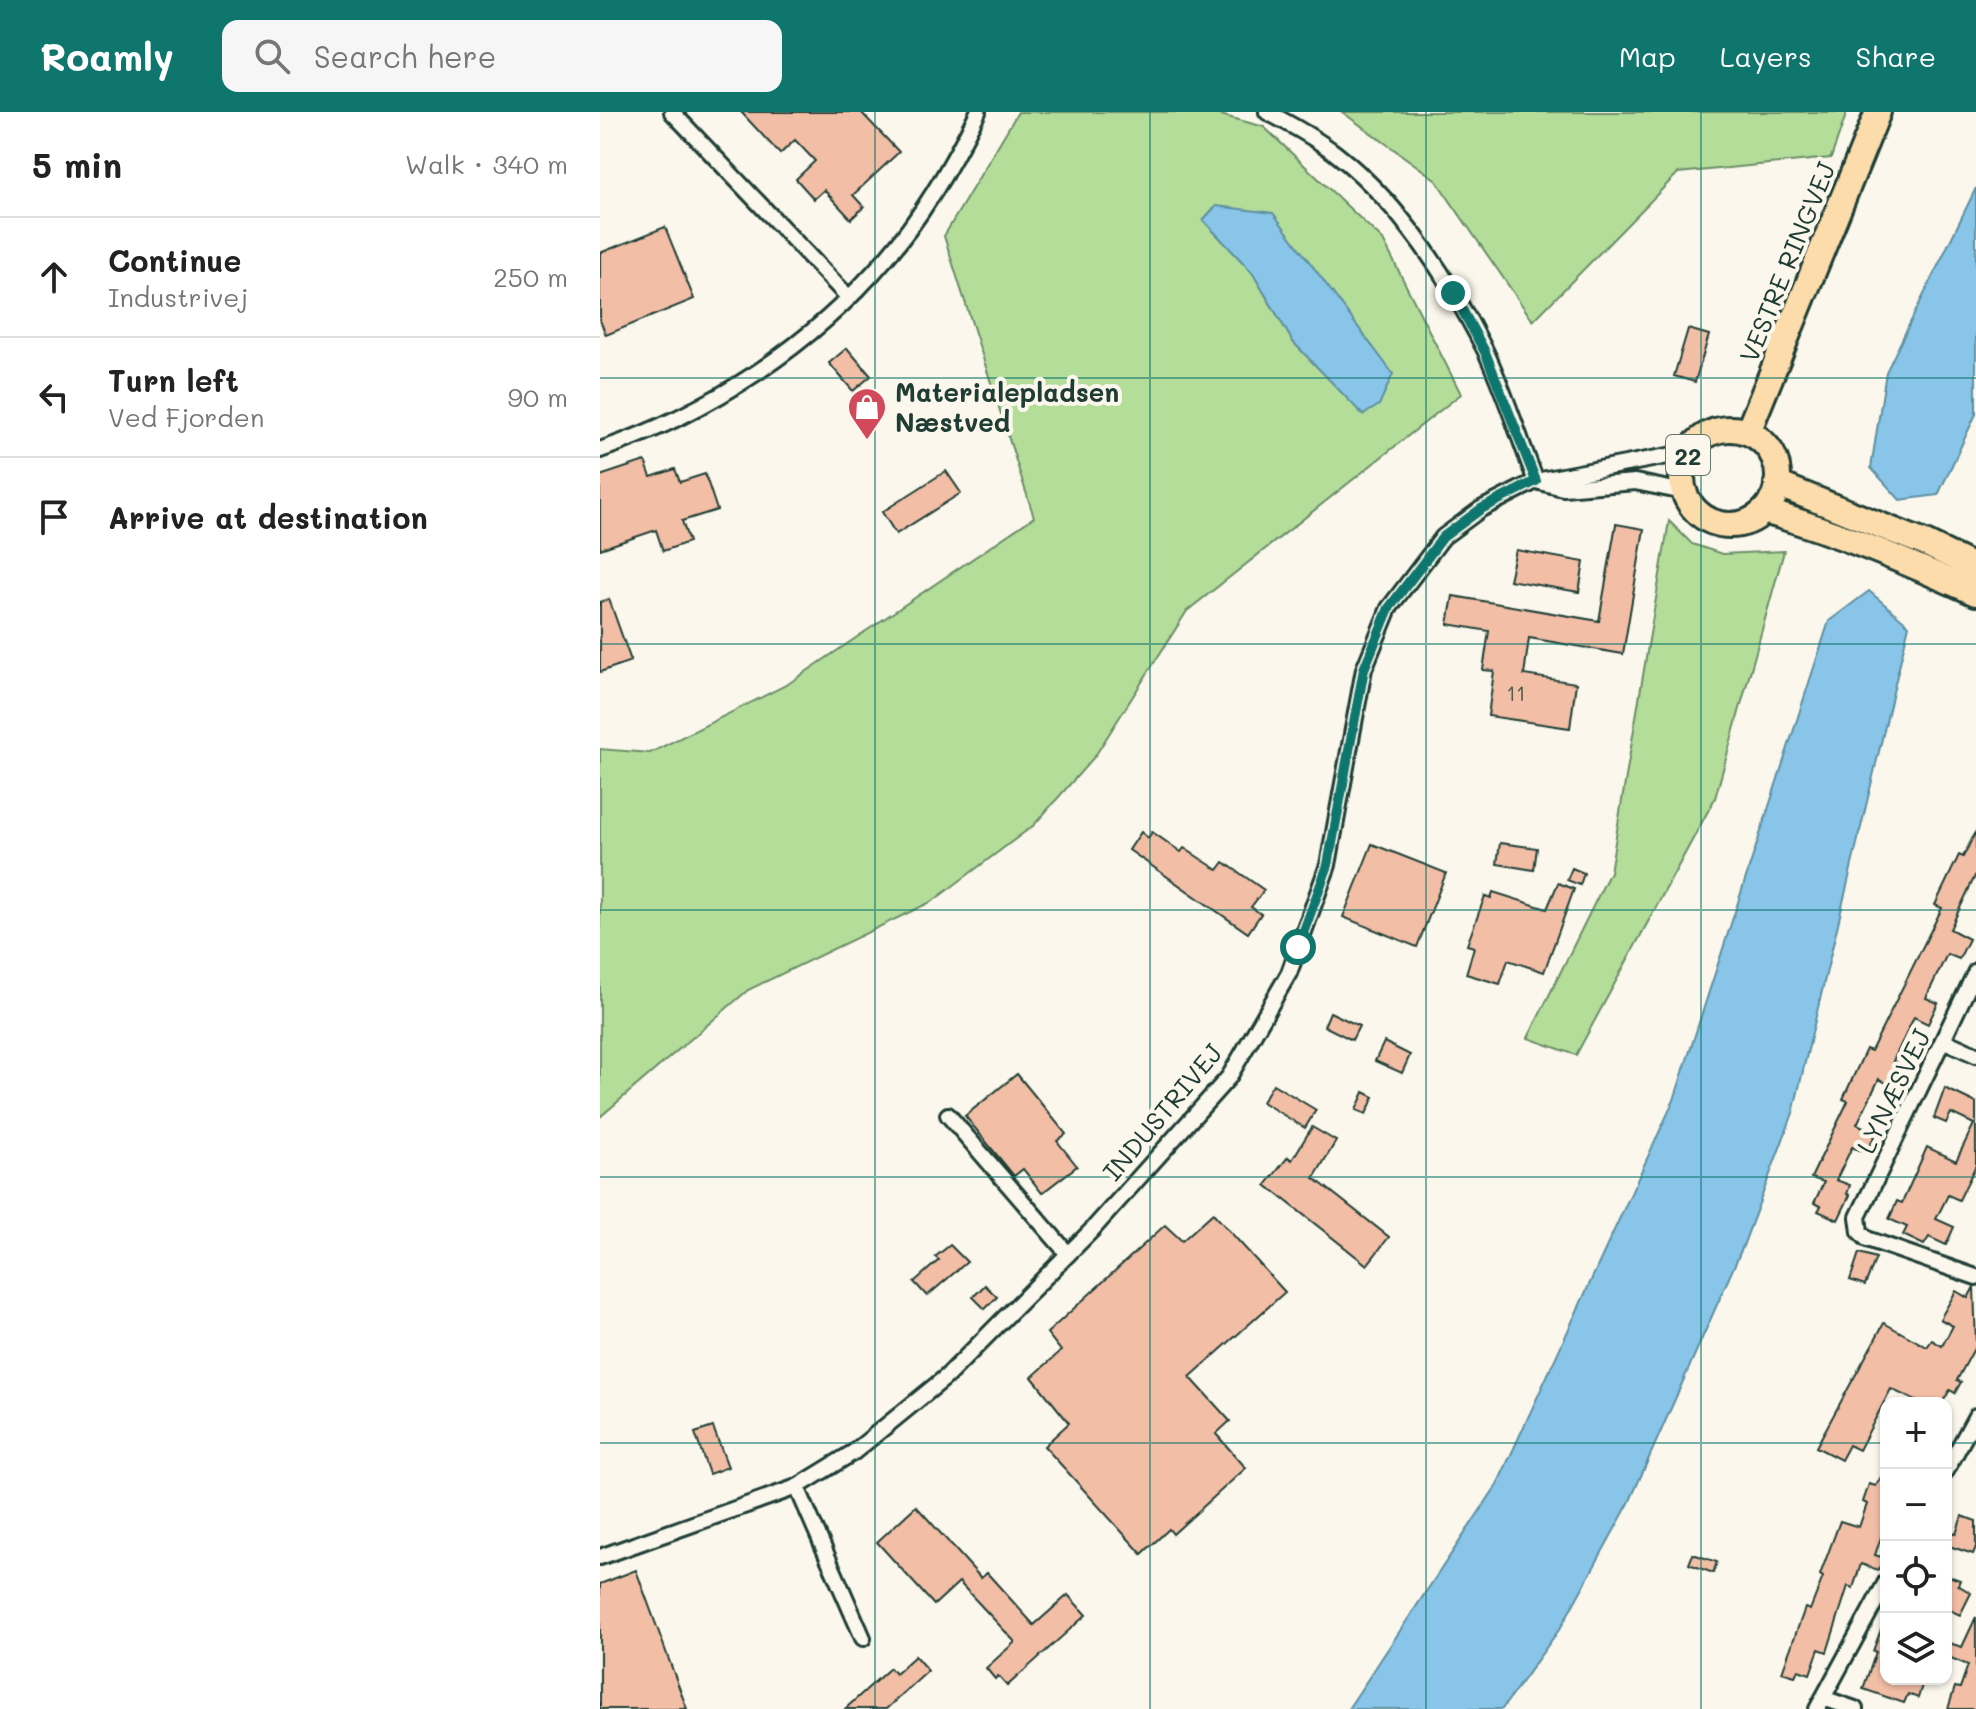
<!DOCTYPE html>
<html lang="en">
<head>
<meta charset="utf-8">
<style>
  :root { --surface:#fff; --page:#f6f6f6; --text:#222; --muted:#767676; --line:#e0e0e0; --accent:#0f766e }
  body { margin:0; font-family:Mali,sans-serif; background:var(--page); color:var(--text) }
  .controls { position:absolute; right:24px; bottom:24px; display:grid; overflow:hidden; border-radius:16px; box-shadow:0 2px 6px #0004 }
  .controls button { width:72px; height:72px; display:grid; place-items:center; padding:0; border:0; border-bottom:2px solid var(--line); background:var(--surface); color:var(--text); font:40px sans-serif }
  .stop { position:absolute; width:24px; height:24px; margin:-18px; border:6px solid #0f766e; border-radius:50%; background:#fff }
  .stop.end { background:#0f766e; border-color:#fff; box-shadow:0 2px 8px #0008 }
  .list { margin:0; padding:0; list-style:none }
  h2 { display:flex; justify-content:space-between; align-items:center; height:104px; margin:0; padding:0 32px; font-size:34px }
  h2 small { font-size:26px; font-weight:400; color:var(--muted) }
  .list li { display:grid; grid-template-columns:52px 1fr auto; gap:24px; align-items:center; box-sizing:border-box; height:120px; padding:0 32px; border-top:2px solid var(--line) }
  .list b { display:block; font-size:30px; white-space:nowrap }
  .list p { margin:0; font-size:26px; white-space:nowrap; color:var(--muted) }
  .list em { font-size:26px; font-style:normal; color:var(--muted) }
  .icon { flex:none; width:44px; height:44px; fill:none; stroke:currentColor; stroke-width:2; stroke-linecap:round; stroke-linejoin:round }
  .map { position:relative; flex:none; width:1376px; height:1597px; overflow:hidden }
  header { display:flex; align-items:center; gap:48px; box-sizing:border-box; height:112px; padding:0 40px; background:var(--accent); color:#fff }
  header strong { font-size:38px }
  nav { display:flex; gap:44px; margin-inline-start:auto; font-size:28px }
  .search { width:560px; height:72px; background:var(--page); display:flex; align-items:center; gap:20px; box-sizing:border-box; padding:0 28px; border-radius:16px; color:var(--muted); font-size:30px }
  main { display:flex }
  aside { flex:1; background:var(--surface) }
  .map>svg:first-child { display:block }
  .green { fill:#b4dd9a; stroke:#6a8d67; stroke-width:2; fill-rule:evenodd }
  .water { fill:#88c5e8; stroke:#5e8fa0; stroke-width:2 }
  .building { fill:#f3bea6; stroke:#1f3d34; stroke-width:2 }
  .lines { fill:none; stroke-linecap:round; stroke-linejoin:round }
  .street-casing { stroke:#1f3d34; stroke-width:20 }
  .primary-casing { stroke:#1f3d34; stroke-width:30 }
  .street { stroke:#fbf7ec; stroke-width:14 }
  .primary { stroke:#fddcac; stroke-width:24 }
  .route { stroke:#0f766e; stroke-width:10 }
  .grid { fill:none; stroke:#0f766e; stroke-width:2; stroke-opacity:0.55 }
  .labels { text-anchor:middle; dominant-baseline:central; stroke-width:8; stroke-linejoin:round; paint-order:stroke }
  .number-label { font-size:22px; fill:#545d50 }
  .shield { fill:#fbf7ec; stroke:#61756b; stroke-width:2 }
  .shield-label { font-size:24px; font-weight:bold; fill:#1f3d34 }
  .street-label { font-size:26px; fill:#1f3d34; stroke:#fbf7ec }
  .poi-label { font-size:26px; font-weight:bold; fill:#1f3d34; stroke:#fbf7ec; text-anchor:start }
</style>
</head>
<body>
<header>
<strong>Roamly</strong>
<div class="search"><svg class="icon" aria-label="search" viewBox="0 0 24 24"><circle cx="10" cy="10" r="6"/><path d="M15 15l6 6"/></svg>Search here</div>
<nav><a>Map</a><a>Layers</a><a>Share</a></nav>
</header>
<main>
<aside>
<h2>5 min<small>Walk · 340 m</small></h2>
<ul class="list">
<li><svg class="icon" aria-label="ahead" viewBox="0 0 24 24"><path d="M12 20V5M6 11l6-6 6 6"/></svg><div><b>Continue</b><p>Industrivej</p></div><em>250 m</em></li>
<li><svg class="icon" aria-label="left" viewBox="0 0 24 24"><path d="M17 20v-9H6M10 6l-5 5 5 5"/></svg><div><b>Turn left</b><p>Ved Fjorden</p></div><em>90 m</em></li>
<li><svg class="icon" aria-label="arrive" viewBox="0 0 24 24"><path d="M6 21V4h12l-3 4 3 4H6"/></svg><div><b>Arrive at destination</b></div></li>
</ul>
</aside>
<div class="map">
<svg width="1376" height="1597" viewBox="0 0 1376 1597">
  <rect width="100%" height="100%" fill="#fbf7ec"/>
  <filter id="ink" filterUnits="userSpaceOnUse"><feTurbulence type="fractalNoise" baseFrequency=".0125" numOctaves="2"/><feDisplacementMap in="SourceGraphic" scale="16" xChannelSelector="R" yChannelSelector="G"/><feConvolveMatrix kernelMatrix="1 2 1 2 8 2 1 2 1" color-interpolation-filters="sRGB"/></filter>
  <g filter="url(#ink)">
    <g class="green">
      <path d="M418,0H610L664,15L783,128L861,282L587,499L495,644L434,713L333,789L148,878L0,1005V637L50,641L188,572L434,405L344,124ZM616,94L764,303L693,230L652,160L603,108Z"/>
      <path d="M742,0H1247L1231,46L1078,61L933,209L835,67Z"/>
      <path d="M1069,409L1092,432L1122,442L1184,439L1115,686L976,943L928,926L1010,760Z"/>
    </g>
    <g class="water">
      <path d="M1376,76V302L1338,383L1300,388L1271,356L1286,260Z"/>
      <path d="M616,94L673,101L793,262L779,293L763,303L693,230L652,160L603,108Z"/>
      <path d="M1269,479L1309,513L1193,1001L1143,1134L1029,1391L961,1515L902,1597H748L897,1373L1074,988L1229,509Z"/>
    </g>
    <g class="building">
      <path d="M141,0H261L299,40L253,83L264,95L251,107L224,78L214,87L196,67L215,49L195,28L180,42Z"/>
      <path d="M65,115L94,187L6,223L0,208V141Z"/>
      <path d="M1088,217L1109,223L1095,270L1074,264Z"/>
      <path d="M247,236L271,264L253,279L229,251Z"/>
      <path d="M45,349L51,365L75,357L80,370L105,362L117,398L82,409L89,430L63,439L56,418L0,437V364Z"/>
      <path d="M346,359L361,381L296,422L282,400Z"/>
      <path d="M1016,412L1044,417L1023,542L929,526L924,563L976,571L970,616L888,604L894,559L883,558L889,519L848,512L853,484L999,509Z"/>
      <path d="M916,438L984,450L979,480L909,468Z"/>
      <path d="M9,487L31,549L0,560V490Z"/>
      <path d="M1376,719V762L1350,817L1369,827L1359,847L1347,842L1326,886L1338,891L1328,912L1314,905L1293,949L1307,956L1297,977L1279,967L1257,1012L1276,1021L1266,1041L1252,1035L1236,1068L1250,1073L1247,1082L1250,1083L1238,1108L1218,1099L1221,1094L1214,1091L1224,1070L1211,1066L1248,989L1243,987L1266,937L1271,939L1342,796L1335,793L1359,743L1363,745Z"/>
      <path d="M541,720L548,726L552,720L581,740L584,736L618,758L624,750L664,778L651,795L661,802L648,821L529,738Z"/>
      <path d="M900,731L937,736L934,758L897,752Z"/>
      <path d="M772,732L846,761L817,835L743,805Z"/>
      <path d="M972,756L984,761L980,773L967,768Z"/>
      <path d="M958,771L974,777L944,860L908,848L900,872L866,862L874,835L867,833L885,784L891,786L893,780L947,797Z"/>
      <path d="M730,900L759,914L752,928L724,914Z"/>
      <path d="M784,930L810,943L802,961L775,949Z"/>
      <path d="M417,962L466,1022L457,1029L477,1054L442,1081L423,1057L414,1064L365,1004Z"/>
      <path d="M673,972L716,998L705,1016L662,990Z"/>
      <path d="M1345,976L1376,991V1053L1359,1088L1348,1083L1336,1107L1354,1115L1346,1133L1329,1125L1324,1133L1303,1123L1307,1115L1289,1107L1297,1089L1302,1091L1327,1035L1356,1049L1374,1012L1351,1001L1346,1011L1334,1006Z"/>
      <path d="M764,980L774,985L766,1002L756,998Z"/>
      <path d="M712,1015L736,1029L714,1066L789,1125L767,1153L666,1073L688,1045L692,1048Z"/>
      <path d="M613,1101L685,1180L590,1265L630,1309L616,1322L646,1356L573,1422L569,1417L542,1442L444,1334L469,1311L432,1265L461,1239L447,1221L565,1113L582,1129Z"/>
      <path d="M350,1133L367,1150L327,1184L314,1170L339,1148L335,1145Z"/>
      <path d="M1259,1141L1276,1146L1265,1173L1250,1168Z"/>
      <path d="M385,1173L397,1185L385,1197L373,1185Z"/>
      <path d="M1374,1175L1376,1233L1357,1268L1361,1270L1355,1281L1350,1278L1342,1291H1320L1291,1277L1259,1338L1249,1333L1241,1348L1216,1335L1284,1211L1327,1235L1332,1228L1342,1234L1353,1214L1340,1207L1356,1179L1368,1186Z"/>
      <path d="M113,1315L128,1355L109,1362L95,1321Z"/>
      <path d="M1286,1356V1411L1275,1443L1285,1446L1278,1458L1261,1452L1253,1476L1248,1474L1227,1540L1219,1537L1210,1562L1198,1558L1195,1564L1182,1560L1205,1496L1210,1498L1214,1488L1223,1465L1220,1463L1240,1409L1259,1415L1267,1392L1263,1390L1269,1372L1276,1374Z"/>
      <path d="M316,1394L381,1466L387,1461L434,1513L468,1483L486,1503L407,1574L398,1564L395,1567L386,1556L415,1530L359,1470L334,1493L277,1430Z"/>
      <path d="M1362,1404L1376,1409V1435L1373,1442L1346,1433L1349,1420L1356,1422Z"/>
      <path d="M1093,1442L1117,1450L1113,1461L1089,1452Z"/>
      <path d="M36,1458L87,1597H0V1472Z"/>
      <path d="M1346,1463L1360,1468L1358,1473L1371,1481L1360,1503L1350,1498L1348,1502H1346Z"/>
      <path d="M1376,1505V1597H1348L1355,1575L1360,1576L1368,1553L1346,1544V1530L1362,1535Z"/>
      <path d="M1285,1507L1286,1567H1298L1310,1571L1312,1567H1324L1318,1586L1308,1582L1304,1591L1263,1577L1276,1540L1273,1539Z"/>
      <path d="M315,1544L328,1559L286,1597H245L290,1556L295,1562Z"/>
    </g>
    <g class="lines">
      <g class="street-casing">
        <g id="street">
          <path d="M72,0L249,186"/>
          <path d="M667,0C690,12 714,25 735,41C800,91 848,165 885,238C905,280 919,326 936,369"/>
          <path d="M0,338C109,301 213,233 287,145C324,102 353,51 378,0"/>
          <path d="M940,370L963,376L1035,370L1084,380"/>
          <path d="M1376,859L1258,1105L1260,1120L1267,1127L1376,1165"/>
          <path d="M1345,929L1376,943"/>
          <path d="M348,1003L468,1142"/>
          <path d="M1346,1359L1376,1304"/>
          <path d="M197,1375L263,1526"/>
          <path d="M0,1445L197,1375L254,1340L346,1265L491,1119L629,965L689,861L728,753L764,557L789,496L843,425L881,397L936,369L1089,340"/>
          <path d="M1223,1586L1255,1597"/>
          <path d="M1217,1597L1286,1470"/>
        </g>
      </g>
      <g class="primary-casing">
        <g id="primary">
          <circle cx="1130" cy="365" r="48"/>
          <path d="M1148,320L1278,0"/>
          <path d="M1177,372L1327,432L1376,456"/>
          <path d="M1164,399C1237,420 1307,450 1376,481"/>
        </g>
      </g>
      <use href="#street" class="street"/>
      <use href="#primary" class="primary"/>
    </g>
  </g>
  <g class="lines" filter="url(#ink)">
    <path class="route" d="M698,835L728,753L764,557L789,496L843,425L881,397L936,369L885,240L853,181"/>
  </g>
  <path class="grid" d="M275,0V1597M550,0V1597M826,0V1597M1101,0V1597M0,266H1376M0,532H1376M0,798H1376M0,1065H1376M0,1331H1286M1346,1331H1376"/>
  <defs>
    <g id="shop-pin" transform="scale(2)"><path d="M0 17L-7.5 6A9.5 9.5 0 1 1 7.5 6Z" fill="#d1495b" stroke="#fbf7ec"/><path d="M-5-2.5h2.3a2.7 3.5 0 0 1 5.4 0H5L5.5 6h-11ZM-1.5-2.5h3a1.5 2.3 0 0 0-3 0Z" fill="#fff"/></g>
  </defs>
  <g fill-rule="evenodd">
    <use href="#shop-pin" x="267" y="295"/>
  </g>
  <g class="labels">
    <g class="number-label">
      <text x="916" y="580">11</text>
    </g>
    <rect class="shield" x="1066" y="323" width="44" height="40" rx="6"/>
    <g class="shield-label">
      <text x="1088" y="343">22</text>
    </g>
    <g class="street-label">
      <text transform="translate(1187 150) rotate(-68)">VESTRE RINGVEJ</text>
      <text transform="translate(1293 979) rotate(-64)">LYNÆSVEJ</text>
      <text transform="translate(562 1000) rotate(-50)">INDUSTRIVEJ</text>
    </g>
    <g class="poi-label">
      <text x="295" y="280">Materialepladsen<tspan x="295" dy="30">Næstved</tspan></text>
    </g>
  </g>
</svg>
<div class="controls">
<button>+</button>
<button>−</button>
<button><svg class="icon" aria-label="locate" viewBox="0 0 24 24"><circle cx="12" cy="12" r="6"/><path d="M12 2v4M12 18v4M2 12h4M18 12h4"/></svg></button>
<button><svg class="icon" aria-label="layers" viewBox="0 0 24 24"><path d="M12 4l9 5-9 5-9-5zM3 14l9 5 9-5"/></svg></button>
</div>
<div class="stop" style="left:698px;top:835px"></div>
<div class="stop end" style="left:853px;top:181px"></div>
</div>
</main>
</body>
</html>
